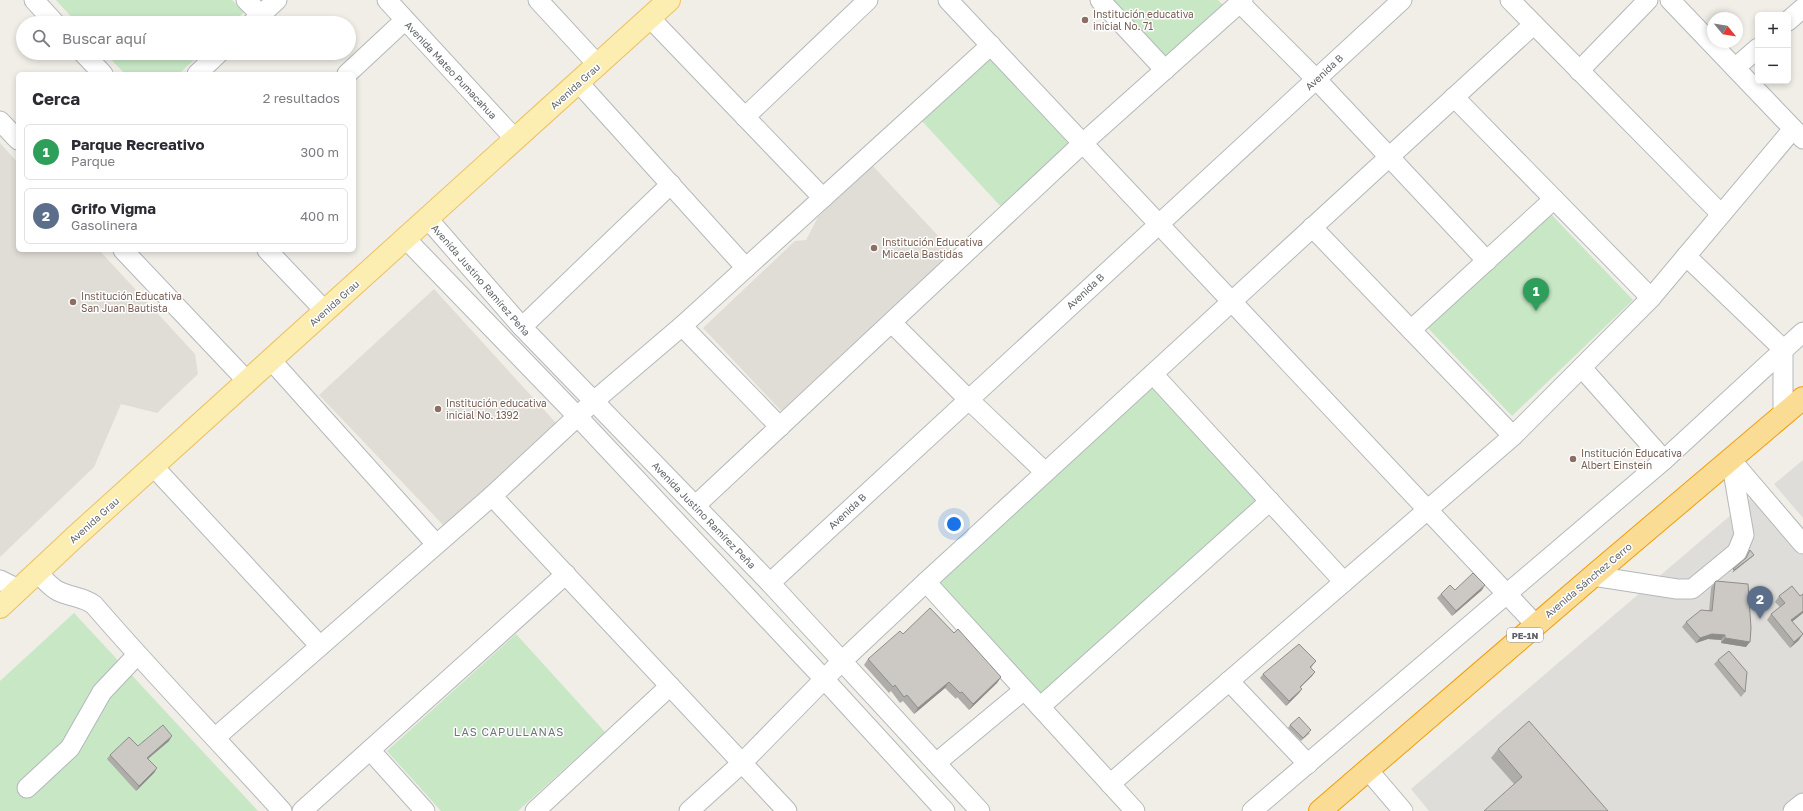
<!DOCTYPE html>
<html lang="es">
<head>
<meta charset="utf-8">
<style>
  :root { --surface:#fff; --page:#f2f2f3; --text:#2b2b33; --muted:#7c7c81; --line:#e1e1e2; --accent:#e43f3a }
  body { margin:0; font-family:"Golos Text",sans-serif; background:var(--page); color:var(--text) }
  .controls { position:absolute; right:12px; top:12px; display:grid; overflow:hidden; border-radius:6px; box-shadow:0 2px 6px #0003 }
  .controls button { width:36px; height:36px; display:grid; place-items:center; padding:0; border:0; border-bottom:1px solid var(--line); background:var(--surface); color:var(--text); font:20px sans-serif }
  .compass { position:absolute; left:1707px; top:12px; width:36px; height:36px; border-radius:50%; background:var(--surface); box-shadow:0 2px 6px #0003; rotate:120deg }
  .you { position:absolute; left:954px; top:524px; width:14px; height:14px; margin:-10px; border:3px solid #fff; border-radius:50%; background:#1a73e8; box-shadow:0 0 0 6px #1a73e833 }
  .badge { display:grid; place-items:center; width:26px; height:26px; border-radius:50%; background:var(--accent); color:#fff; font-size:13px; font-weight:700 }
  .pin { position:absolute; translate:-50% -33px; filter:drop-shadow(0 1px 2px #0008) }
  .pin::after { content:''; position:absolute; top:21px; width:14px; height:12px; background:inherit; clip-path:polygon(0 0,100% 0,50% 100%) }
  .list { margin:0; padding:0; list-style:none }
  h2 { display:flex; justify-content:space-between; align-items:center; height:52px; margin:0; padding:0 16px; font-size:17px }
  h2 small { font-size:13px; font-weight:400; color:var(--muted) }
  .list li { display:grid; grid-template-columns:26px 1fr auto; gap:12px; align-items:center; box-sizing:border-box; height:56px; margin:0 8px 8px; padding:0 8px; border:1px solid var(--line); border-radius:6px }
  .list b { display:block; font-size:15px; white-space:nowrap }
  .list p { margin:0; font-size:13px; white-space:nowrap; color:var(--muted) }
  .list em { font-size:13px; font-style:normal; color:var(--muted) }
  .icon { flex:none; width:22px; height:22px; fill:none; stroke:currentColor; stroke-width:2; stroke-linecap:round; stroke-linejoin:round }
  .map { position:relative; flex:none; width:1803px; height:811px; overflow:hidden }
  .search { position:absolute; background:var(--surface); box-shadow:0 2px 6px #0003; left:16px; top:16px; width:340px; height:44px; display:flex; align-items:center; gap:10px; box-sizing:border-box; padding:0 14px; border-radius:22px; color:var(--muted); font-size:15px }
  .panel { position:absolute; background:var(--surface); box-shadow:0 2px 6px #0003; left:16px; top:72px; width:340px; height:180px; border-radius:6px }
  .map>svg:first-child { display:block }
  .industrial { fill:#dfddd9 }
  .education { fill:#e0ddd6 }
  .green { fill:#c7e7c5 }
  .lines { fill:none; stroke-linecap:round; stroke-linejoin:round }
  .minor-casing { stroke:#b4b8bb; stroke-width:21 }
  .major-casing { stroke:#edc163; stroke-width:24 }
  .highway-casing { stroke:#f09d08; stroke-width:24 }
  .minor { stroke:#fff; stroke-width:19 }
  .major { stroke:#fcedb0; stroke-width:22 }
  .highway { stroke:#fadc95; stroke-width:22 }
  .wall { fill:#afada9 }
  .shaded-wall { fill:#8f8d89 }
  .building { fill:#ccc9c4; stroke:#8f8d89 }
  .education-dot { fill:#8d6e63; stroke:#fff; stroke-width:1.5 }
  .labels { text-anchor:middle; dominant-baseline:central; stroke-width:3; stroke-linejoin:round; paint-order:stroke }
  .shield { fill:#fff; stroke:#8f9295; stroke-width:1 }
  .shield-label { font-size:9px; font-weight:bold; fill:#5f6367 }
  .education-label { font-size:10px; fill:#785e54; stroke:#fff; text-anchor:start }
  .street-label { font-size:10px; fill:#5f6367; stroke:#fff }
  .neighbourhood-label { font-size:11px; letter-spacing:1px; fill:#707579; stroke:#fff }
</style>
</head>
<body>
<div class="map">
<svg width="1803" height="811" viewBox="0 0 1803 811">
  <rect width="100%" height="100%" fill="#f0eee7"/>
  <g class="industrial">
    <path d="M1803,460V518L1774,484Z"/>
    <path d="M1753,496L1803,555V793L1781,811H1429L1411,789Z"/>
  </g>
  <g class="education">
    <path d="M0,143L18,163V250H99L195,354L198,374L157,413L121,404L94,467L0,557Z"/>
    <path d="M872,165L956,255L786,416L703,328L795,241L806,240L818,217Z"/>
    <path d="M434,289L556,423L445,527L319,395Z"/>
  </g>
  <g class="green">
    <path d="M56,0H232L244,12L233,23H77Z"/>
    <path d="M1109,0H1218L1225,7L1167,60Z"/>
    <path d="M105,53H201L179,74H125Z"/>
    <path d="M993,55L1074,143L1003,209L922,121Z"/>
    <path d="M1546,209L1633,300L1512,416L1425,325Z"/>
    <path d="M1154,385L1258,500L1040,699L936,583Z"/>
    <path d="M74,613L258,811H0V681Z"/>
    <path d="M516,634L605,732L518,811H441L387,751Z"/>
  </g>
  <g class="lines">
    <g class="minor-casing">
      <g id="minor">
        <path d="M34,0L55,23"/>
        <path d="M246,0L261,15"/>
        <path d="M387,0L515,139"/>
        <path d="M538,0L598,65"/>
        <path d="M948,0L1536,625"/>
        <path d="M1100,0L1165,70"/>
        <path d="M1510,0L1721,214"/>
        <path d="M1670,0L1803,139"/>
        <path d="M1240,3L1316,79L1487,261"/>
        <path d="M650,18L823,198"/>
        <path d="M1788,21L1803,8"/>
        <path d="M252,23L277,0"/>
        <path d="M83,53L103,74"/>
        <path d="M1735,68L1758,48"/>
        <path d="M1579,71L1648,0"/>
        <path d="M197,74L219,53"/>
        <path d="M347,74L405,20"/>
        <path d="M578,82L746,268"/>
        <path d="M1454,97L1651,298"/>
        <path d="M745,117L868,0"/>
        <path d="M0,121L18,140"/>
        <path d="M428,219L522,327L770,583L980,811"/>
        <path d="M1312,227L1513,436"/>
        <path d="M406,239L578,417L824,679L945,811"/>
        <path d="M123,250L247,381"/>
        <path d="M267,250L325,311"/>
        <path d="M1686,256L1783,349V415"/>
        <path d="M892,323L968,399L1045,472"/>
        <path d="M682,326L780,427"/>
        <path d="M522,327L671,184"/>
        <path d="M1411,330L1554,199"/>
        <path d="M271,360L436,544"/>
        <path d="M1582,368L1664,460"/>
        <path d="M1153,374L1344,582"/>
        <path d="M1732,461L1803,544"/>
        <path d="M153,466L320,646"/>
        <path d="M492,496L787,811"/>
        <path d="M696,505L1083,143L1243,0"/>
        <path d="M37,572C43,578 50,587 58,591C70,597 84,597 94,605C155,676 220,742 282,811"/>
        <path d="M1593,576L1677,589H1692L1737,552L1744,535L1731,460"/>
        <path d="M0,580L18,589"/>
        <path d="M926,582L1135,811"/>
        <path d="M770,583L1402,0"/>
        <path d="M1229,681L1308,764"/>
        <path d="M1040,707L1270,501"/>
        <path d="M216,737L492,496L594,401L682,326L991,45"/>
        <path d="M370,750L425,811"/>
        <path d="M936,763L1024,690"/>
        <path d="M1368,770L1403,811"/>
        <path d="M1110,784L1513,436L1651,298L1793,129"/>
        <path d="M27,788L70,748L102,692L137,655"/>
        <path d="M302,811L566,574"/>
        <path d="M535,811L670,686"/>
        <path d="M689,811L742,763L841,662L926,582L1533,25"/>
        <path d="M1252,811L1664,460L1803,332"/>
        <path d="M1793,811L1803,803"/>
      </g>
    </g>
    <g class="major-casing">
      <path id="major" d="M0,607L77,535L669,0"/>
    </g>
    <g class="highway-casing">
      <path id="highway" d="M1320,811L1593,576L1803,398"/>
    </g>
    <use href="#minor" class="minor"/>
    <use href="#major" class="major"/>
    <use href="#highway" class="highway"/>
  </g>
  <g class="wall">
    <path d="M1715,582L1746,647L1721,643V640L1708,639L1696,643L1682,627L1686,622L1709,611L1711,588Z"/>
    <path d="M1792,586V622L1799,640L1790,648L1767,620L1771,614L1780,607L1775,602L1779,596Z"/>
    <path d="M1455,590H1482L1452,616L1437,598L1441,594Z"/>
    <path d="M954,633L1001,677L997,683L969,710L957,697L956,699L945,688L914,714L903,701L900,703L891,691L889,693L864,665L868,659L903,634Z"/>
    <path d="M1718,660L1745,692L1741,697L1714,664Z"/>
    <path d="M1316,661L1311,668L1315,672L1312,676L1300,687L1302,689L1299,693L1286,706L1260,678L1263,674Z"/>
    <path d="M1290,725L1310,733L1301,741L1288,728Z"/>
    <path d="M169,741L148,759L157,768L154,773L136,791L107,759L110,755L138,746Z"/>
    <path d="M1498,749L1608,811L1514,784L1491,758Z"/>
  </g>
  <g class="shaded-wall">
    <path d="M1754,555L1752,557L1732,573L1734,570Z"/>
    <path d="M1485,585L1482,590L1452,616L1456,611Z"/>
    <path d="M1803,611V613L1787,626L1791,620Z"/>
    <path d="M1712,634L1725,635L1721,640L1708,639L1696,643L1700,638Z"/>
    <path d="M1803,634L1799,640L1790,648L1794,642Z"/>
    <path d="M1725,638L1750,642L1746,647L1721,643Z"/>
    <path d="M1315,672L1312,676L1297,691L1300,687Z"/>
    <path d="M1001,677L997,683L969,710L973,704Z"/>
    <path d="M949,682L945,688L914,714L918,708Z"/>
    <path d="M1302,689L1299,693L1286,706L1289,701Z"/>
    <path d="M172,736L169,741L144,762L147,758Z"/>
    <path d="M157,768L154,773L136,791L139,786Z"/>
  </g>
  <g class="building">
    <path d="M1750,550L1754,555L1734,570L1733,569L1746,558Z"/>
    <path d="M1473,573L1485,585L1456,611L1441,594L1450,585L1455,590Z"/>
    <path d="M1716,581L1748,584L1751,628L1750,642L1725,638V635L1712,634L1700,638L1686,622L1701,610L1712,611L1715,582Z"/>
    <path d="M1792,586L1800,596L1803,594V611L1791,620L1803,634L1794,642L1771,614L1785,603L1779,596Z"/>
    <path d="M930,608L954,633L958,629L1001,677L973,704L962,692L960,693L949,682L918,708L907,695L904,697L895,685L893,687L868,659L900,631L903,634Z"/>
    <path d="M1299,644L1316,661L1310,667L1315,672L1300,687L1302,689L1289,701L1263,674Z"/>
    <path d="M1729,651L1747,672L1745,692L1718,660Z"/>
    <path d="M1299,717L1311,730L1303,738L1290,725Z"/>
    <path d="M1529,721L1608,811H1484L1522,777L1498,749Z"/>
    <path d="M163,725L172,736L147,758L157,768L139,786L110,755L129,737L138,746Z"/>
  </g>
  <g class="education-dot">
    <circle cx="1085" cy="20" r="4"/>
    <circle cx="874" cy="248" r="4"/>
    <circle cx="73" cy="302" r="4"/>
    <circle cx="438" cy="409" r="4"/>
    <circle cx="1573" cy="459" r="4"/>
  </g>
  <g class="labels">
    <rect class="shield" x="1507" y="628" width="36" height="14" rx="3"/>
    <g class="shield-label">
      <text x="1525" y="635">PE-1N</text>
    </g>
    <g class="education-label">
      <text x="1093" y="14">Institución educativa<tspan x="1093" dy="12">inicial No. 71</tspan></text>
      <text x="882" y="242">Institución Educativa<tspan x="882" dy="12">Micaela Bastidas</tspan></text>
      <text x="81" y="296">Institución Educativa<tspan x="81" dy="12">San Juan Bautista</tspan></text>
      <text x="446" y="403">Institución educativa<tspan x="446" dy="12">inicial No. 1392</tspan></text>
      <text x="1581" y="453">Institución Educativa<tspan x="1581" dy="12">Albert Einstein</tspan></text>
    </g>
    <g class="street-label">
      <text transform="translate(451 70) rotate(47)">Avenida Mateo Pumacahua</text>
      <text transform="translate(1324 72) rotate(-43)">Avenida B</text>
      <text transform="translate(575 86) rotate(-42)">Avenida Grau</text>
      <text transform="translate(481 280) rotate(49)">Avenida Justino Ramírez Peña</text>
      <text transform="translate(1085 291) rotate(-43)">Avenida B</text>
      <text transform="translate(334 303) rotate(-42)">Avenida Grau</text>
      <text transform="translate(847 511) rotate(-43)">Avenida B</text>
      <text transform="translate(704 515) rotate(46)">Avenida Justino Ramírez Peña</text>
      <text transform="translate(94 520) rotate(-42)">Avenida Grau</text>
      <text transform="translate(1588 580) rotate(-40)">Avenida Sánchez Cerro</text>
    </g>
    <g class="neighbourhood-label">
      <text x="509" y="731">LAS CAPULLANAS</text>
    </g>
  </g>
</svg>
<div class="controls">
<button>+</button>
<button>−</button>
</div>
<svg class="compass" viewBox="-18 -18 36 36"><path d="M0-13l5 13h-10z" fill="#e53935"/><path d="M0 13l5-13h-10z" fill="#7c7c81"/></svg>
<div class="you"></div>
<div class="pin badge" style="left:1536px;top:311px;background:#2e9e5b">1</div>
<div class="pin badge" style="left:1760px;top:619px;background:#5c6f8a">2</div>
<div class="search"><svg class="icon" aria-label="search" viewBox="0 0 24 24"><circle cx="10" cy="10" r="6"/><path d="M15 15l6 6"/></svg>Buscar aquí</div>
<section class="panel">
<h2>Cerca<small>2 resultados</small></h2>
<ul class="list">
<li><span class="badge" style="background:#2e9e5b">1</span><div><b>Parque Recreativo</b><p>Parque</p></div><em>300 m</em></li>
<li><span class="badge" style="background:#5c6f8a">2</span><div><b>Grifo Vigma</b><p>Gasolinera</p></div><em>400 m</em></li>
</ul>
</section>
</div>
</body>
</html>
